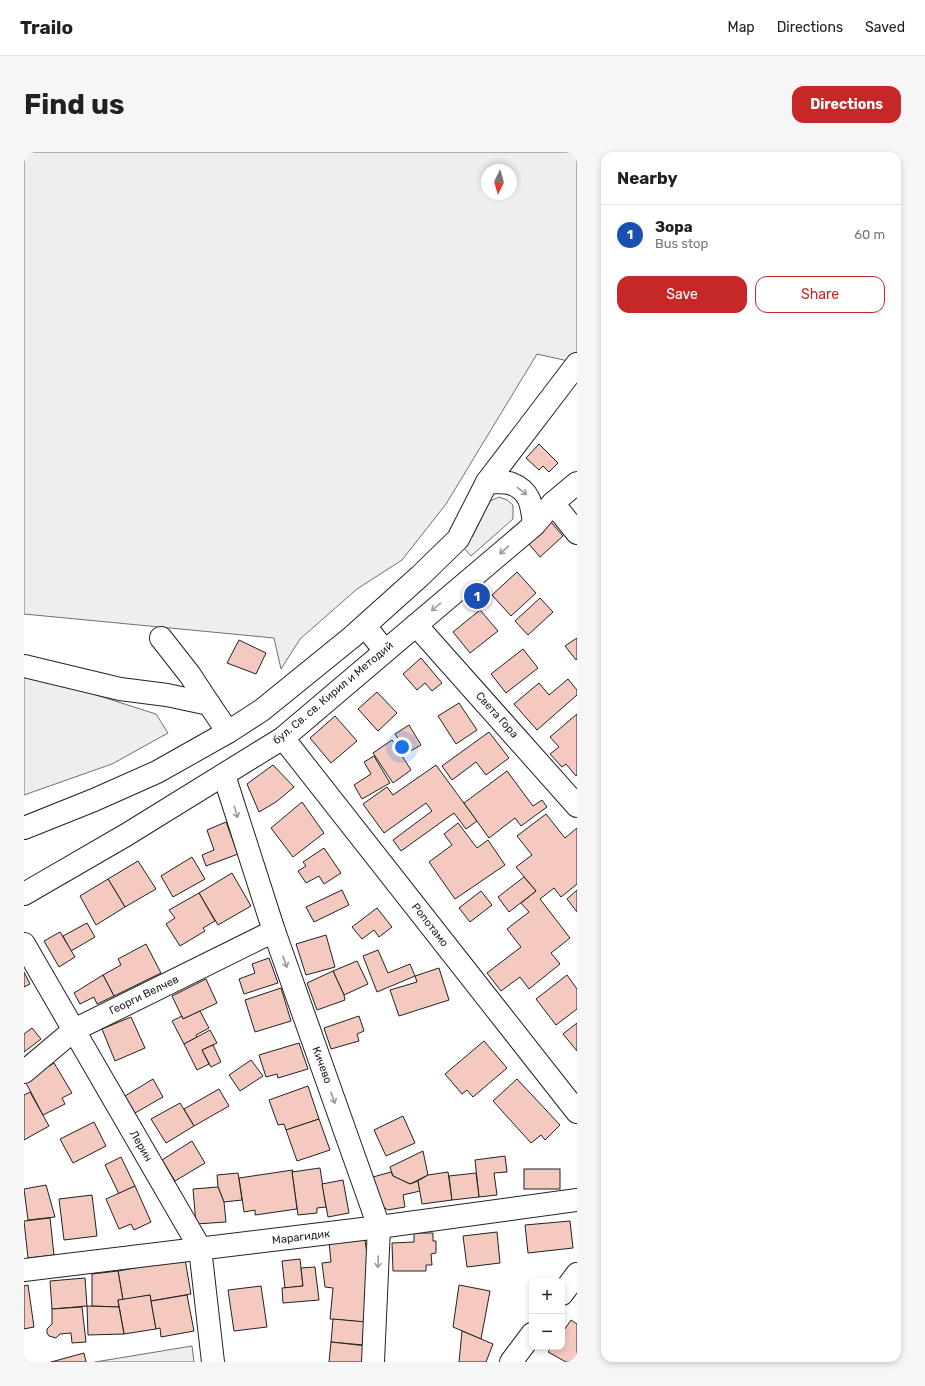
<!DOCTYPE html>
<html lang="en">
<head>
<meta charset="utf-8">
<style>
  :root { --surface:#fff; --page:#f6f6f6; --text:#202124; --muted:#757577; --line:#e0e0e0; --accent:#c62828 }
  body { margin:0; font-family:Rubik,sans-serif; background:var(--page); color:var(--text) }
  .controls { position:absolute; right:12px; bottom:12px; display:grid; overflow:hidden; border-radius:8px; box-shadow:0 2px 6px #0003 }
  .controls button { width:36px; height:36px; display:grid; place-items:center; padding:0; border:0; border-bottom:1px solid var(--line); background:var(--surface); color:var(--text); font:20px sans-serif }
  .compass { position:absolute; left:457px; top:12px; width:36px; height:36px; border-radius:50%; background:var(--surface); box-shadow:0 2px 6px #0003; rotate:185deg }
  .you { position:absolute; left:378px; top:595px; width:14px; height:14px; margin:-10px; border:3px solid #fff; border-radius:50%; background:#1a73e8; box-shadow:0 0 0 6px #1a73e833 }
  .badge { display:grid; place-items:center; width:26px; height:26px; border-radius:50%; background:var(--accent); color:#fff; font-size:13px; font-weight:700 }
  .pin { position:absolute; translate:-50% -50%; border:2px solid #fff; box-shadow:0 1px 4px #0006 }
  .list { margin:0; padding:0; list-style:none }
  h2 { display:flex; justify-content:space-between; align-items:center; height:52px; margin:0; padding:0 16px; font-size:17px }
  h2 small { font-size:13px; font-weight:400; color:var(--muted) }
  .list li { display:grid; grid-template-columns:26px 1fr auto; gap:12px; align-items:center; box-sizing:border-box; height:60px; padding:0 16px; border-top:1px solid var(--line) }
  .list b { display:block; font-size:15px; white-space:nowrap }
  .list p { margin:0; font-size:13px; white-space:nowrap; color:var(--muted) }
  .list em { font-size:13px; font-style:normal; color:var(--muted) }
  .actions { display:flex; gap:8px; padding:12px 16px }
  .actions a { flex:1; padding:9px 0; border:1px solid var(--accent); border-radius:12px; text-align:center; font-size:14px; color:var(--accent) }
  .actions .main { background:var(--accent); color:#fff }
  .map { position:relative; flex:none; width:553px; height:1210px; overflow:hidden; border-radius:12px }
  header { display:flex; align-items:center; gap:24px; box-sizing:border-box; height:56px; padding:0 20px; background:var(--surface); border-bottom:1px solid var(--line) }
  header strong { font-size:19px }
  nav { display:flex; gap:22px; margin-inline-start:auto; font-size:14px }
  .intro { display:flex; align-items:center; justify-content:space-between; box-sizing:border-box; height:96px; padding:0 24px }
  h1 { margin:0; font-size:28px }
  .button { padding:10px 18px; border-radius:12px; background:var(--accent); color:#fff; font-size:14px; font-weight:700 }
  main { display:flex; gap:24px; padding:0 24px }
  aside { flex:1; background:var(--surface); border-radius:12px; box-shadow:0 2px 6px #0003 }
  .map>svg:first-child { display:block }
  .green { fill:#eee; stroke:#6f6f6f; fill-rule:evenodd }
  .building { fill:#f3c9c0; stroke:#222 }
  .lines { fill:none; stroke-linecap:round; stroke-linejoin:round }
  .minor-casing { stroke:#222; stroke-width:24 }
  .major-casing { stroke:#222; stroke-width:24 }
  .minor { stroke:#fff; stroke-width:22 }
  .major { stroke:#fff; stroke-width:22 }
  .oneway { stroke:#9c9c9c }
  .labels { text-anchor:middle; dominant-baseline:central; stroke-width:3; stroke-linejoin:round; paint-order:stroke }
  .street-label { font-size:11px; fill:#222; stroke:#fff }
</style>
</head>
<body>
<header>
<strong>Trailo</strong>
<nav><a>Map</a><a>Directions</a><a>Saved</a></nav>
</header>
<div class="intro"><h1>Find us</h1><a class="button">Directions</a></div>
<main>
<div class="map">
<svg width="553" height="1210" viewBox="0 0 553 1210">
  <rect width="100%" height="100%" fill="#fff"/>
  <g class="green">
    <path d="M0,0H553V211L513,202L422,352L378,408L333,437L276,487L257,517L250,486L0,462ZM463,18H487V42H463Z"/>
    <path d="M475,345L483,348L489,353V367L447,404L439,395L448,385L466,349Z"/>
    <path d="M0,520L132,562L144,581L88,612L0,643Z"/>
    <path d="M168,1194L170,1210H71Z"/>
  </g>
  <g class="building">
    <path d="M515,292L534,311L525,320L519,314L515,318L502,306Z"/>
    <path d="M527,370L539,384L516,405L504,391Z"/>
    <path d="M493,420L512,441L487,464L468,443Z"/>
    <path d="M516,446L529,460L504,483L491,469Z"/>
    <path d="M456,458L474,479L446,501L429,480Z"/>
    <path d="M553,486V507L552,508L541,494Z"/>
    <path d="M215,488L242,501L232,522L203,511Z"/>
    <path d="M499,497L514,516L482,541L467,522Z"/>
    <path d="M397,506L418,531L408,539L401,531L393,538L379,522Z"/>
    <path d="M544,527L553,538V543L513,578L490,552L515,531L525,543Z"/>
    <path d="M353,540L373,561L354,579L334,557Z"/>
    <path d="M435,551L453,578L432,592L414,564Z"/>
    <path d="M553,562V623L552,624L542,612L538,615L526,602L535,595L526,585Z"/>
    <path d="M311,564L333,589L307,611L286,586Z"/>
    <path d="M385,573L397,593L383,601L371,582Z"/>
    <path d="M465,580L485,606L462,623L452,610L428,628L418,614Z"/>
    <path d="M368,588L387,618L369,631L349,601Z"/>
    <path d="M350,604L366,631L338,647L330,633L347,622L340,610Z"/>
    <path d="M249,613L270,635L252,650L235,660L223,632Z"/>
    <path d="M412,613L453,669L442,677L430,661L377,699L369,688L408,659L402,651L360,681L339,652L363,635L369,643Z"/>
    <path d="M483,619L509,654L518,648L523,655L497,674L491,666L465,686L440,651Z"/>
    <path d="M278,650L300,681L269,705L247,676Z"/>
    <path d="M522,662L541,686L553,676V732L537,745L530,736L516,747L546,786L527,801L536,812L505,837L496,825L477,839L463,821L497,795L483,777L505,760L497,751L512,739L492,715L508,703L493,684Z"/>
    <path d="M202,670L214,702L182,714L178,703L190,698L183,678Z"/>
    <path d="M434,671L453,696L464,688L481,713L431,747L405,710L428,693L420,682Z"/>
    <path d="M300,696L317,721L300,732L295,724L282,731L274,719L282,714L279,710Z"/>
    <path d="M168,705L181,727L149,745L137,724Z"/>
    <path d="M114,709L132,737L101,755L84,727Z"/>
    <path d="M208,721L227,754L194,773L175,741Z"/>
    <path d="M500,725L512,739L485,760L474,745Z"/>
    <path d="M84,727L101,755L72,773L56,744Z"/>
    <path d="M318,738L325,753L290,770L282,755Z"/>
    <path d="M553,738V760L543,747Z"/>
    <path d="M457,739L468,753L446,770L435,756Z"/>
    <path d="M175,741L191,769L179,776L181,779L156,794L142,772L151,766L145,758Z"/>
    <path d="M353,756L368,775L355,785L350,778L338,787L328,775Z"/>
    <path d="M63,771L71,785L47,799L39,784Z"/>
    <path d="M36,780L51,805L35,815L20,789Z"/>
    <path d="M302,783L311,815L282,823L272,792Z"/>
    <path d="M122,792L137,821L90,844L79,823L97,813L94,807Z"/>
    <path d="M354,798L364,821L386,812L391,824L353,840L339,804Z"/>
    <path d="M245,806L254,831L220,842L215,827L231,821L228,812Z"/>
    <path d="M333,809L344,832L320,843L309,819Z"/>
    <path d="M415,816L425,848L375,864L366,838L393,830L391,824Z"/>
    <path d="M309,819L320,843L321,848L293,858L283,831Z"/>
    <path d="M0,820L6,832L0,835Z"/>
    <path d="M79,823L90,844L73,852L70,845L56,852L50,841Z"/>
    <path d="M543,823L553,837V857L532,873L512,847Z"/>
    <path d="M182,827L193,851L159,867L148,844Z"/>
    <path d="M257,836L267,869L231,880L221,848Z"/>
    <path d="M176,859L185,876L172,883L173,885L160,892L148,869L158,864L159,867Z"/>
    <path d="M335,864L340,879L333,882L335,889L307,897L300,876Z"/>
    <path d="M107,865L121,896L91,909L78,877Z"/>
    <path d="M553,871V899L539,882Z"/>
    <path d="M8,876L17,887L0,900V882Z"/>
    <path d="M186,878L193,891L178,898L185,912L173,918L160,892Z"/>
    <path d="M460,889L483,916L449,945L443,938L438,942L421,922Z"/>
    <path d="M275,891L284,917L254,926L253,922L242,925L235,903Z"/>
    <path d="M189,893L197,910L187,915L178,898Z"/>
    <path d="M227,908L239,924L216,939L205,923Z"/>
    <path d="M30,911L48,941L38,946L41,952L19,963L1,929Z"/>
    <path d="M129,927L139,945L111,961L101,944Z"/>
    <path d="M493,927L536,973L521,988L517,983L507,991L469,949Z"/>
    <path d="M284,934L295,967L262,978L260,972L254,973L245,948Z"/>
    <path d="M195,937L205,954L170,974L160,957Z"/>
    <path d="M6,940L25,974L0,988V943Z"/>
    <path d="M156,951L170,974L142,991L127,967Z"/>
    <path d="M379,964L391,991L362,1004L350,978Z"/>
    <path d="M295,967L306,998L273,1009L262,978Z"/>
    <path d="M70,970L82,994L49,1011L36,987Z"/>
    <path d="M168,989L181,1011L151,1029L138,1008Z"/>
    <path d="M399,999L404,1023L386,1032L369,1024L366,1015Z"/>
    <path d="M481,1004L483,1020L470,1021L473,1043L455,1045L451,1008Z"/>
    <path d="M97,1005L111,1034L95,1042L81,1013Z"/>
    <path d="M296,1016L302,1055L293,1056V1061L274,1063L268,1020Z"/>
    <rect x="500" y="1017" width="36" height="20"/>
    <path d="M269,1018L268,1020L273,1057L231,1063V1058L220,1060L215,1026Z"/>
    <path d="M367,1020L369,1024L386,1032L394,1029L396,1039L379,1043L381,1055L364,1058L358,1054L349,1025Z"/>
    <path d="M424,1020L428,1048L398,1052L394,1029L404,1023Z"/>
    <path d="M214,1021L218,1048L200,1050L194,1035L193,1023Z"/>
    <path d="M452,1021L455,1045L428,1048L425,1024Z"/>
    <path d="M319,1028L325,1061L304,1065L298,1032Z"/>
    <path d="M22,1033L31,1065L4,1068L0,1037Z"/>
    <path d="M111,1034L127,1070L110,1078L107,1072L95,1077L82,1047Z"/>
    <path d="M194,1035L200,1050L202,1070L172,1072L169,1037Z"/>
    <path d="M68,1043L73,1084L40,1088L35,1047Z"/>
    <path d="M26,1066L30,1103L4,1106L0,1069Z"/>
    <path d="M546,1069L549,1096L504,1101L501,1073Z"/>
    <path d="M473,1080L476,1111L443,1115L439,1084Z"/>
    <path d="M390,1081H409V1089H412V1101L407,1102L408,1113H402V1119H369L368,1091L390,1090Z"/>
    <path d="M341,1088L343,1102L345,1107L340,1170L306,1167L309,1136L301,1135L298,1111L307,1110L305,1090Z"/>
    <path d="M161,1107L167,1142L127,1149L126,1143L99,1148L94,1119Z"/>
    <path d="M276,1107L279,1134L261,1136L258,1109Z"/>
    <path d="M291,1115L295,1148L259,1151L258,1136L279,1134L277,1116Z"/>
    <path d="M94,1119L99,1148H94L95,1155L68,1154V1122Z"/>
    <path d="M61,1126L63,1154L28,1157L26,1129Z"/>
    <path d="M4,1133L10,1175L0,1177V1134Z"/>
    <path d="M435,1133L466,1139L457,1187L429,1175Z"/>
    <path d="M237,1134L243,1175L210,1179L204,1138Z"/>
    <path d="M126,1143L132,1177L100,1182L94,1148Z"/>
    <path d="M163,1143L170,1179L137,1185L136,1176L132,1177L127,1149Z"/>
    <path d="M63,1154L95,1155L100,1182L64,1183Z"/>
    <path d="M58,1155L62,1190L48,1191L47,1181L36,1182L32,1186L25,1184L23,1181V1177L28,1172V1157Z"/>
    <path d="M309,1167L342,1170L339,1193L307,1190Z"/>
    <path d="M547,1168L553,1172V1210H542L524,1200L528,1195H538V1181Z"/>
    <path d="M438,1179L469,1192L462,1210H435Z"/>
    <path d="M307,1190L343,1194L341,1210H305Z"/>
    <path d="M60,1201L62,1210H27Z"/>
  </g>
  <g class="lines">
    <g class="minor-casing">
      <g id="minor">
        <path d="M463,330C470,331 481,329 488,332C507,339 508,355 510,373"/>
        <path d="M529,351L553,381"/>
        <path d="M392,473L553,654"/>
        <path d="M341,474L361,499"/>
        <path d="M137,486L166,523L185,552"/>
        <path d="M0,514L96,537L143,543L185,552L204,580"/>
        <path d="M259,586L553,960"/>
        <path d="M200,623L250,779L355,1075L349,1210"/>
        <path d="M0,742L102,683L259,586L510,373L529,351L553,331"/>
        <path d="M0,792L176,1096L189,1210"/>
        <path d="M0,920L50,878L250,779"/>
        <path d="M0,1118L355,1075L553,1048"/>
        <path d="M538,1142L553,1122"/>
        <path d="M487,1210L508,1182"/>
      </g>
    </g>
    <g class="major-casing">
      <path id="major" d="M0,676L70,648L133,620L204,580L238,558L328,485L396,424L434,387L463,330L553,212"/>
    </g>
    <use href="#minor" class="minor"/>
    <use href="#major" class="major"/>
  </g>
  <defs><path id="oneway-shaft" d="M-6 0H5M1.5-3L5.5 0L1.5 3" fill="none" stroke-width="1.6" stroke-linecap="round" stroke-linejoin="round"/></defs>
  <g class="oneway">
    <use href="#oneway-shaft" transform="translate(498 339) rotate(38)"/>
    <use href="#oneway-shaft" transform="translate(480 398) rotate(139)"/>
    <use href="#oneway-shaft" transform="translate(412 455) rotate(141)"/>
    <use href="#oneway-shaft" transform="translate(212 660) rotate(72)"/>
    <use href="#oneway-shaft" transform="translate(261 810) rotate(70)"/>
    <use href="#oneway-shaft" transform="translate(309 946) rotate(70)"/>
    <use href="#oneway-shaft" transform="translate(354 1110) rotate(93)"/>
  </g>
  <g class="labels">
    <g class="street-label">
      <text transform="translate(309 541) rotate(-40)">бул. Св. св. Кирил и Методий</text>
      <text transform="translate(473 563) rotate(48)">Света Гора</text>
      <text transform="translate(406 773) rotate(52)">Ропотамо</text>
      <text transform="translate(120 843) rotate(-26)">Георги Велчев</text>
      <text transform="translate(298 913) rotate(70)">Кичево</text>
      <text transform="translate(117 994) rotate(60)">Лерин</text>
      <text transform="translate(277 1085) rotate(-7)">Марагидик</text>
    </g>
  </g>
</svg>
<div class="controls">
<button>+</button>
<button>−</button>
</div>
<svg class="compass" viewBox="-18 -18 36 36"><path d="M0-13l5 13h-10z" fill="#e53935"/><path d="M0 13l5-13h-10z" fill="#757577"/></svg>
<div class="you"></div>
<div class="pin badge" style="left:453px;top:444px;background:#1a4fb4">1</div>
</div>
<aside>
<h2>Nearby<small></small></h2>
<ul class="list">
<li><span class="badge" style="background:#1a4fb4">1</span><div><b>Зора</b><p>Bus stop</p></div><em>60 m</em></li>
</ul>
<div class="actions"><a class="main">Save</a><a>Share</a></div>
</aside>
</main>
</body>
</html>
